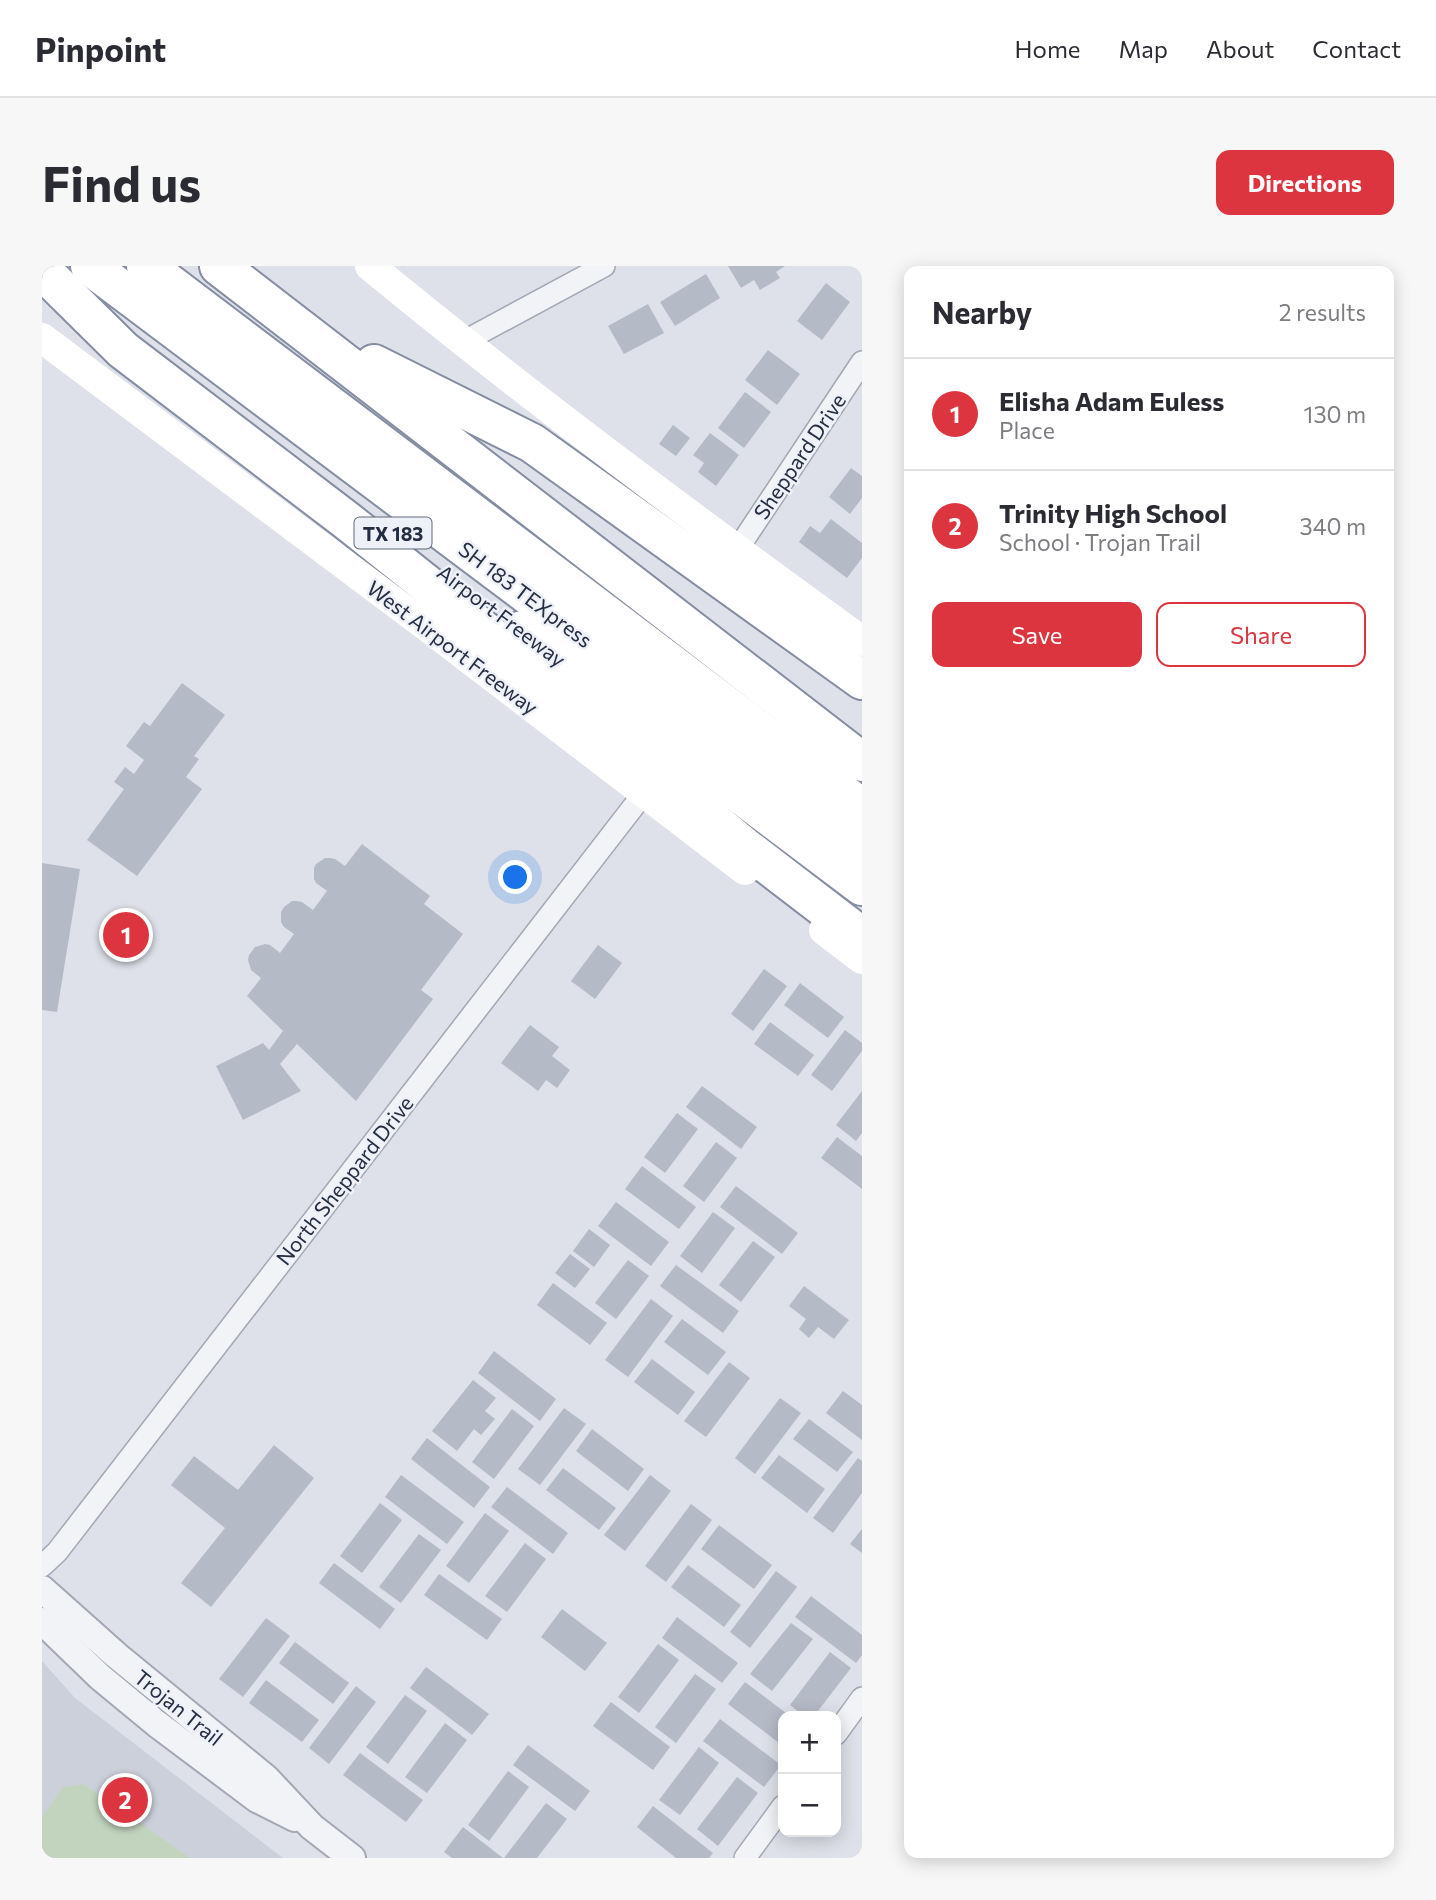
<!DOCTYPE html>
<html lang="en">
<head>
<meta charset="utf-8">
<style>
  :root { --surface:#fff; --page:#f7f7f7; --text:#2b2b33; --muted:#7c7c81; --line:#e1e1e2; --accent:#dc353f }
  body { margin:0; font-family:Commissioner,sans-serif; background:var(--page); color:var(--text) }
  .controls { position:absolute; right:21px; bottom:21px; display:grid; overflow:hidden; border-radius:14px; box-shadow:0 4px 18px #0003 }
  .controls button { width:63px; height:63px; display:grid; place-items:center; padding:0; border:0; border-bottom:2px solid var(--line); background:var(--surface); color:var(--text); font:35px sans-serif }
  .you { position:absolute; left:474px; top:612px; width:24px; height:24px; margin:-18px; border:5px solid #fff; border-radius:50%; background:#1a73e8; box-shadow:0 0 0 10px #1a73e833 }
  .badge { display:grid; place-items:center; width:46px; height:46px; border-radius:50%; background:var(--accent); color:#fff; font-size:23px; font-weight:700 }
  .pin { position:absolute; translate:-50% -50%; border:4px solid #fff; box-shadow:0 2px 7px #0006 }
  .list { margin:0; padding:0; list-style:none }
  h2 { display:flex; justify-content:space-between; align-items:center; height:91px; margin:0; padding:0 28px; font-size:30px }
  h2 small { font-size:23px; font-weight:400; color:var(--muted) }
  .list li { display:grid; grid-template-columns:46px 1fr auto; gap:21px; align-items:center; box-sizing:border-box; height:112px; padding:0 28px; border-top:2px solid var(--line) }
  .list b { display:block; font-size:26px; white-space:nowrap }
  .list p { margin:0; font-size:23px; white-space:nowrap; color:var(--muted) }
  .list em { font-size:23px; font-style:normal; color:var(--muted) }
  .actions { display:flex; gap:14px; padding:21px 28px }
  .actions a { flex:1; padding:16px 0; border:2px solid var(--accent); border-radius:14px; text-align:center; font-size:24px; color:var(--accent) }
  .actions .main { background:var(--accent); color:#fff }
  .map { position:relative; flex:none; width:820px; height:1592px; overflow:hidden; border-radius:14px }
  header { display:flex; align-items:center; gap:42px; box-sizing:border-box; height:98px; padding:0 35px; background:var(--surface); border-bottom:2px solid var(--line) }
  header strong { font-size:33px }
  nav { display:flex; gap:38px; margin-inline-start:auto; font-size:24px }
  .intro { display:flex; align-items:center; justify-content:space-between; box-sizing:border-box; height:168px; padding:0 42px }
  h1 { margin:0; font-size:49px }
  .button { padding:18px 32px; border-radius:14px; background:var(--accent); color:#fff; font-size:24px; font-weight:700 }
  main { display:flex; gap:42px; padding:0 42px }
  aside { flex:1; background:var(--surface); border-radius:14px; box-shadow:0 4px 18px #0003 }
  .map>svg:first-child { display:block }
  .built { fill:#ccd0db }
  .green { fill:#c2d4be }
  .building { fill:#b5bac7 }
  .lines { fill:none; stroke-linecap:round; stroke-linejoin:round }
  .minor-casing { stroke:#a3a7b4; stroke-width:24 }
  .tertiary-casing { stroke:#a3a7b4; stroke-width:30 }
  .motorway-casing { stroke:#848da1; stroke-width:42 }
  .minor { stroke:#f1f3f7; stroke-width:21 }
  .tertiary { stroke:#f1f3f7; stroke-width:26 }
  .secondary { stroke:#fff; stroke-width:30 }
  .motorway { stroke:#fff; stroke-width:38 }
  .labels { text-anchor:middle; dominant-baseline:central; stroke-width:5; stroke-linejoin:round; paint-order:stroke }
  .shield { fill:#eef1f7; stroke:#616878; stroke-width:2 }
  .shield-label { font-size:19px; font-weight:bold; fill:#252d42 }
  .street-label { font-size:21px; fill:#252d42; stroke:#eef1f7 }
</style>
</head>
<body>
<header>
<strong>Pinpoint</strong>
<nav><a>Home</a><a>Map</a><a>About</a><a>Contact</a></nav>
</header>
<div class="intro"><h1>Find us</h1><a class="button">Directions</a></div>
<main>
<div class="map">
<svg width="820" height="1592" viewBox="0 0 820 1592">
  <rect width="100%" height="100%" fill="#dee1e9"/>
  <path class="built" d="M0,1395L33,1432L241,1592H0Z"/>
  <path class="green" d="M42,1518L148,1592H0V1551L21,1521Z"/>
  <g class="building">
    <path d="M686,0H743L734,6L738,12L718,24L712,14L699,22Z"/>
    <path d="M664,8L678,32L633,60L618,36Z"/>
    <path d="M784,17L808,36L780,74L755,55Z"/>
    <path d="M606,38L622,67L582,88L566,60Z"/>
    <path d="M726,84L758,108L735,139L703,114Z"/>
    <path d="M703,126L729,146L702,182L676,162Z"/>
    <path d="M631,159L648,172L634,190L617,178Z"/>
    <path d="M668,167L697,189L674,220L656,206L662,197L651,189Z"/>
    <path d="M809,202L820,210V232L808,248L787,231Z"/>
    <path d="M789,253L820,277V292L805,312L757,276L768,260L778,267Z"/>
    <path d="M140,417L183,449L152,490L157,493L144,511L160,523L95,610L45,574L82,523L72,516L83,501L92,508L102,494L84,480L102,456L108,460Z"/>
    <path d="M320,578L388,630L382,638L421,668L379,724L391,733L314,835L255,778L238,798L259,825L201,854L174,800L221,777L227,784L241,765L205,730L219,712L209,704L206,694L207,689L213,681L223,678L228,679L238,687L252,668L242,661L239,656V646L242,641L250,635H255L260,636L271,644L285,625L274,617L272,613V602L274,598L283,592H288L293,593L303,600Z"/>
    <path d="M0,597L38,603L15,746L0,744Z"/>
    <path d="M556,679L580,697L553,733L529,715Z"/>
    <path d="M722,703L745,720L711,765L689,748Z"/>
    <path d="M758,717L802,751L786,772L742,739Z"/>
    <path d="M728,756L772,789L756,810L712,778Z"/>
    <path d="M488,759L517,781L510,790L528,804L515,822L504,814L496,825L459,797Z"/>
    <path d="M803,764L820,777V785L790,825L769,809Z"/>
    <path d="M660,820L715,861L699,883L644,841Z"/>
    <path d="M820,825V867L814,875L794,859Z"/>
    <path d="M635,847L656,863L623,907L602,891Z"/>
    <path d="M795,871L820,890V923L779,892Z"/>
    <path d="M674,876L695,892L662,936L641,920Z"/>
    <path d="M600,900L654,941L637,963L583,923Z"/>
    <path d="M694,920L756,967L740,988L678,941Z"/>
    <path d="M574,936L627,976L609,1000L556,960Z"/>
    <path d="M671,946L693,962L660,1007L638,990Z"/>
    <path d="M547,963L568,979L552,1001L531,985Z"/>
    <path d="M711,975L733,991L699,1036L677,1019Z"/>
    <path d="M528,988L548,1003L533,1022L513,1007Z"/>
    <path d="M586,994L607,1010L574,1053L553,1037Z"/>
    <path d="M634,999L697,1045L681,1067L618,1020Z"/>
    <path d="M511,1017L565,1057L548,1079L495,1039Z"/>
    <path d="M762,1020L807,1054L792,1073L776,1061L767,1072L757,1063L764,1053L747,1040Z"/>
    <path d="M609,1033L631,1050L586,1111L563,1094Z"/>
    <path d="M640,1053L684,1086L666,1109L622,1076Z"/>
    <path d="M452,1085L514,1133L498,1155L436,1107Z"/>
    <path d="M610,1093L653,1126L636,1149L592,1116Z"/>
    <path d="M687,1096L708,1112L664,1171L642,1155Z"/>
    <path d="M431,1114L454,1132L443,1145L453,1153L439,1169L432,1163L415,1185L390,1165Z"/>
    <path d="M801,1125L820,1139V1174L784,1147Z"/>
    <path d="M738,1132L759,1147L713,1208L693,1192Z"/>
    <path d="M522,1142L544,1158L498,1219L476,1203Z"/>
    <path d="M470,1143L492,1160L452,1213L430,1196Z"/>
    <path d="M767,1153L811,1186L795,1206L751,1173Z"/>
    <path d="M550,1163L602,1203L586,1225L534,1185Z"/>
    <path d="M385,1172L448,1221L432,1242L369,1193Z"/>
    <path d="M232,1179L272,1212L169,1341L139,1317L183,1262L129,1219L152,1190L196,1224Z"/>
    <path d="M737,1189L783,1223L765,1247L719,1212Z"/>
    <path d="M816,1192L820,1195V1227L791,1267L771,1252Z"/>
    <path d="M521,1202L574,1242L557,1264L504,1224Z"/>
    <path d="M359,1209L422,1256L405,1278L343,1231Z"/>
    <path d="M608,1209L629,1225L583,1285L562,1269Z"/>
    <path d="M465,1221L526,1267L511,1288L449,1241Z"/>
    <path d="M338,1237L360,1254L320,1307L298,1290Z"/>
    <path d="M649,1238L670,1254L624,1316L603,1300Z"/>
    <path d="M443,1247L467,1265L427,1317L404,1300Z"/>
    <path d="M677,1259L730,1299L712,1323L659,1283Z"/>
    <path d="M820,1263V1287L808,1278Z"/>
    <path d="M377,1268L399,1284L359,1337L337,1321Z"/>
    <path d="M483,1277L504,1293L465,1346L443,1330Z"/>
    <path d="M292,1297L353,1343L338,1363L277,1317Z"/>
    <path d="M646,1299L699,1339L682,1361L629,1321Z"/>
    <path d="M734,1305L755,1321L708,1382L688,1366Z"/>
    <path d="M397,1308L460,1353L445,1374L382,1329Z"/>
    <path d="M769,1330L820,1369V1389L814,1397L753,1351Z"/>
    <path d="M520,1343L565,1377L543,1405L499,1371Z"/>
    <path d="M635,1351L696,1397L680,1417L620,1372Z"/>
    <path d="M224,1352L248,1370L201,1431L177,1413Z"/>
    <path d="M749,1357L771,1373L730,1425L708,1408Z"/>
    <path d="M253,1376L307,1417L291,1438L237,1397Z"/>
    <path d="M616,1378L637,1394L597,1447L576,1431Z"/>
    <path d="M788,1386L809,1402L772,1450H762L748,1439Z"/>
    <path d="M384,1401L447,1448L430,1469L368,1422Z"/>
    <path d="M653,1408L674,1423L634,1477L613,1461Z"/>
    <path d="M224,1414L277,1454L260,1476L207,1437Z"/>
    <path d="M703,1416L748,1450H741V1480L686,1438Z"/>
    <path d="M314,1420L334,1436L287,1498L267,1482Z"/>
    <path d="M363,1429L385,1445L346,1498L324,1481Z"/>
    <path d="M569,1436L628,1481L611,1504L551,1460Z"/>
    <path d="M678,1453L739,1499L722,1521L661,1475Z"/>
    <path d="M403,1457L425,1474L385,1527L363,1511Z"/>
    <path d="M486,1479L548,1525L533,1545L471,1499Z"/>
    <path d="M657,1481L677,1497L638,1549L617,1534Z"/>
    <path d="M318,1487L381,1534L364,1556L301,1509Z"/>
    <path d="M466,1505L487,1521L447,1575L426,1559Z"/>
    <path d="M695,1511L716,1527L676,1580L655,1563Z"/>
    <path d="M504,1537L525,1553L495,1592H462Z"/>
    <path d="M611,1540L671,1587L667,1592H634L595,1561Z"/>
    <path d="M421,1561L461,1592H410L402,1586Z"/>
  </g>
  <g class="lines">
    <g class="minor-casing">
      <g id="minor">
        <path d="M421,76L562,0"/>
        <path d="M695,284L820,96"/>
        <path d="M0,1300L15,1286L602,527"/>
        <path d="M794,1468L820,1432"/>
        <path d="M703,1592L741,1540"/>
      </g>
    </g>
    <g class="tertiary-casing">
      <g id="tertiary">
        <path d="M0,1323L74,1389L224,1512L270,1561L310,1592"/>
        <path d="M0,1355L58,1411L115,1458L215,1533L253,1552"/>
      </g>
    </g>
    <g class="motorway-casing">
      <g id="motorway">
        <path d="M48,0L820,580"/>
        <path d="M104,0L820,542"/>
        <path d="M177,0L820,496"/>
        <path d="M0,4L81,84L304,254L432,356L704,582L820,671"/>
        <path d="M332,98L490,177L820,414"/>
        <path d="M480,364L820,620"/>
      </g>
    </g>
    <use href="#minor" class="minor"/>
    <use href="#tertiary" class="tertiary"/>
    <g class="secondary">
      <path d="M328,0C487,131 653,254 820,375"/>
      <path d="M0,72L387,362L703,604"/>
      <path d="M782,664L820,693"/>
    </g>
    <use href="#motorway" class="motorway"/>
  </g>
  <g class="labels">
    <rect class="shield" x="312.5" y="251.5" width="77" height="31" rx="5"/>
    <g class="shield-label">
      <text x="351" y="267">TX 183</text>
    </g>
    <g class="street-label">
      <text transform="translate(757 190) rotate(-56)">Sheppard Drive</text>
      <text transform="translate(484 328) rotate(37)">SH 183 TEXpress</text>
      <text transform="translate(460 349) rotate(37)">Airport Freeway</text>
      <text transform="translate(411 381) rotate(37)">West Airport Freeway</text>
      <text transform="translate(302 914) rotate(-52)">North Sheppard Drive</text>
      <text transform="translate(137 1441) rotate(39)">Trojan Trail</text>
    </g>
  </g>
</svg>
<div class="controls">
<button>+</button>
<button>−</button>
</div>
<div class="you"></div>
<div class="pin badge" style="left:84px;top:669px">1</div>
<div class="pin badge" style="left:83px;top:1534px">2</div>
</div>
<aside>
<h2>Nearby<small>2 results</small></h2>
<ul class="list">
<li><span class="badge">1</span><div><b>Elisha Adam Euless</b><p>Place</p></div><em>130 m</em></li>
<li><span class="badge">2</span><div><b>Trinity High School</b><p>School · Trojan Trail</p></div><em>340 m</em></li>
</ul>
<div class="actions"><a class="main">Save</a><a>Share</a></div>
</aside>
</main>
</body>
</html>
